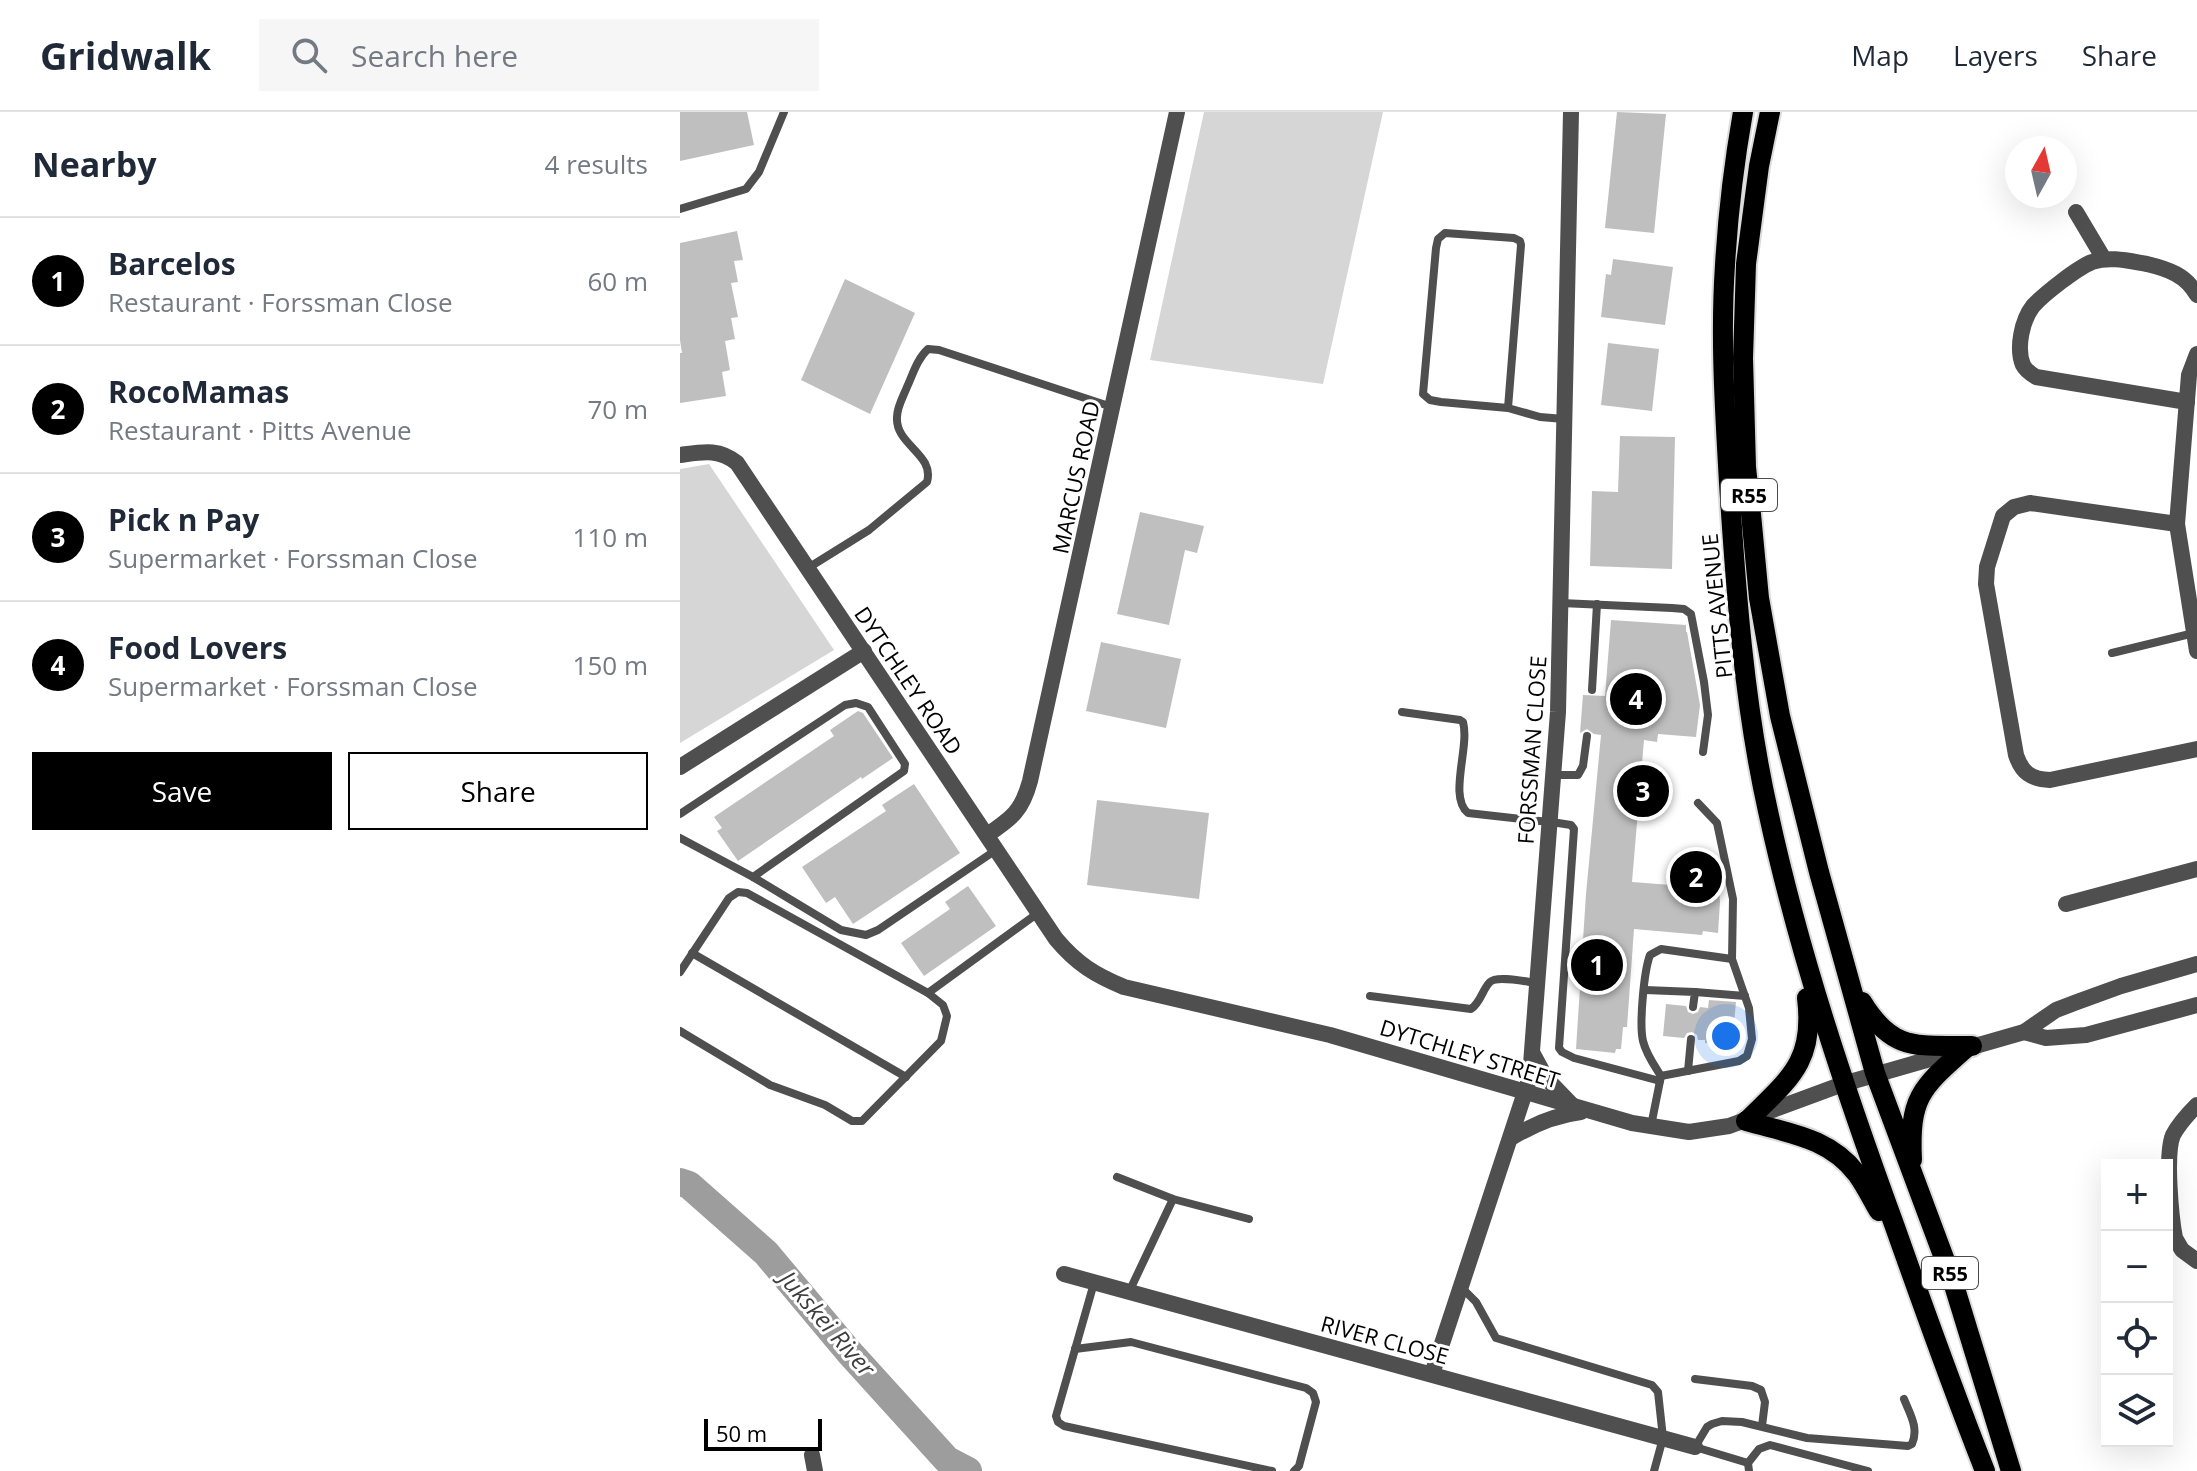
<!DOCTYPE html>
<html lang="en">
<head>
<meta charset="utf-8">
<style>
  :root { --surface:#fff; --page:#f6f6f7; --text:#1f2937; --muted:#747a83; --line:#e0e1e3; --accent:#000 }
  body { margin:0; font-family:"Open Sans",sans-serif; background:var(--page); color:var(--text) }
  .controls { position:absolute; right:24px; bottom:24px; display:grid; overflow:hidden; border-radius:0px; box-shadow:0 8px 32px #0002 }
  .controls button { width:72px; height:72px; display:grid; place-items:center; padding:0; border:0; border-bottom:2px solid var(--line); background:var(--surface); color:var(--text); font:40px sans-serif }
  .compass { position:absolute; left:1325px; top:24px; width:72px; height:72px; border-radius:50%; background:var(--surface); box-shadow:0 8px 32px #0002; rotate:8deg }
  .scale { position:absolute; left:24px; bottom:20px; width:118px; box-sizing:border-box; padding-left:8px; border:4px solid #000; border-top:0; font-size:22px; line-height:28px; white-space:nowrap; color:#000; -webkit-text-stroke:6px #fff; paint-order:stroke }
  .you { position:absolute; left:1046px; top:924px; width:28px; height:28px; margin:-20px; border:6px solid #fff; border-radius:50%; background:#1a73e8; box-shadow:0 0 0 12px #1a73e833 }
  .badge { display:grid; place-items:center; width:52px; height:52px; border-radius:50%; background:var(--accent); color:#fff; font-size:26px; font-weight:700 }
  .pin { position:absolute; translate:-50% -50%; border:4px solid #fff; box-shadow:0 2px 8px #0006 }
  .list { margin:0; padding:0; list-style:none }
  h2 { display:flex; justify-content:space-between; align-items:center; height:104px; margin:0; padding:0 32px; font-size:34px }
  h2 small { font-size:26px; font-weight:400; color:var(--muted) }
  .list li { display:grid; grid-template-columns:52px 1fr auto; gap:24px; align-items:center; box-sizing:border-box; height:128px; padding:0 32px; border-top:2px solid var(--line) }
  .list b { display:block; font-size:30px; white-space:nowrap }
  .list p { margin:0; font-size:26px; white-space:nowrap; color:var(--muted) }
  .list em { font-size:26px; font-style:normal; color:var(--muted) }
  .actions { display:flex; gap:16px; padding:24px 32px }
  .actions a { flex:1; padding:18px 0; border:2px solid var(--accent); border-radius:0px; text-align:center; font-size:28px; color:var(--accent) }
  .actions .main { background:var(--accent); color:#fff }
  .icon { flex:none; width:44px; height:44px; fill:none; stroke:currentColor; stroke-width:2; stroke-linecap:round; stroke-linejoin:round }
  .map { position:relative; flex:none; width:1517px; height:1359px; overflow:hidden }
  header { display:flex; align-items:center; gap:48px; box-sizing:border-box; height:112px; padding:0 40px; background:var(--surface); border-bottom:2px solid var(--line) }
  header strong { font-size:38px }
  nav { display:flex; gap:44px; margin-inline-start:auto; font-size:28px }
  .search { width:560px; height:72px; background:var(--page); display:flex; align-items:center; gap:20px; box-sizing:border-box; padding:0 28px; border-radius:0px; color:var(--muted); font-size:30px }
  main { display:flex }
  aside { flex:1; background:var(--surface) }
  .map>svg:first-child { display:block }
  .green { fill:#d6d6d6 }
  .lines { fill:none; stroke-linecap:round; stroke-linejoin:round }
  .river { stroke:#9d9d9d; stroke-width:28 }
  .building { fill:#bfbfbf }
  .primary-casing { stroke:#dbdbdb; stroke-width:24 }
  .service { stroke:#4f4f4f; stroke-width:8 }
  .minor { stroke:#4f4f4f; stroke-width:16 }
  .primary { stroke:#000; stroke-width:20 }
  .labels { text-anchor:middle; dominant-baseline:central; stroke-width:6; stroke-linejoin:round; paint-order:stroke }
  .shield { fill:#fff; stroke:#4c4c4c; stroke-width:2 }
  .shield-label { font-size:20px; font-weight:bold; fill:#000 }
  .street-label { font-size:22px; fill:#000; stroke:#fff }
  .water-label { font-size:24px; font-style:italic; fill:#3e3e3e; stroke:#fff }
</style>
</head>
<body>
<header>
<strong>Gridwalk</strong>
<div class="search"><svg class="icon" aria-label="search" viewBox="0 0 24 24"><circle cx="10" cy="10" r="6"/><path d="M15 15l6 6"/></svg>Search here</div>
<nav><a>Map</a><a>Layers</a><a>Share</a></nav>
</header>
<main>
<aside>
<h2>Nearby<small>4 results</small></h2>
<ul class="list">
<li><span class="badge">1</span><div><b>Barcelos</b><p>Restaurant · Forssman Close</p></div><em>60 m</em></li>
<li><span class="badge">2</span><div><b>RocoMamas</b><p>Restaurant · Pitts Avenue</p></div><em>70 m</em></li>
<li><span class="badge">3</span><div><b>Pick n Pay</b><p>Supermarket · Forssman Close</p></div><em>110 m</em></li>
<li><span class="badge">4</span><div><b>Food Lovers</b><p>Supermarket · Forssman Close</p></div><em>150 m</em></li>
</ul>
<div class="actions"><a class="main">Save</a><a>Share</a></div>
</aside>
<div class="map">
<svg width="1517" height="1359" viewBox="0 0 1517 1359">
  <rect width="100%" height="100%" fill="#fff"/>
  <g class="green">
    <path d="M524,0H703L643,272L470,248Z"/>
    <path d="M29,352L154,538L0,631V357Z"/>
  </g>
  <g class="lines">
    <path class="river" d="M0,1070L9,1073L86,1141L169,1240L267,1348L288,1359"/>
  </g>
  <g class="building">
    <path d="M0,0H67L74,33L0,49Z"/>
    <path d="M937,0L986,2L974,121L925,116Z"/>
    <path d="M57,119L63,148L54,149L58,170L51,171L58,205L51,206L55,227L45,229L50,258L42,260L46,284L0,291V241H2L0,228V131Z"/>
    <path d="M933,147L993,155L985,213L921,205L926,162L931,163Z"/>
    <path d="M165,167L235,201L190,302L121,268Z"/>
    <path d="M928,231L979,237L972,299L921,293Z"/>
    <path d="M940,324L995,325L992,457L910,454L912,379L938,380Z"/>
    <path d="M460,400L524,414L517,441L505,438L489,513L437,502Z"/>
    <path d="M931,508L1006,513V520H1007L1020,593L1016,625L978,622L977,630L964,628L952,770L1018,775L1017,758L1038,761L1040,790L1038,821L1023,819L1022,823L954,817L947,915H943L941,937H936L935,941L896,937L906,782L921,623L914,622L907,617L900,621L903,583L925,584Z"/>
    <path d="M421,530L501,547L486,616L406,599Z"/>
    <path d="M178,599L183,601L213,646L182,667L181,665L58,749L37,719L42,716L34,705L154,624L150,618Z"/>
    <path d="M234,672L280,741L173,812L155,785L146,791L122,755L206,699L202,693Z"/>
    <path d="M417,688L529,701L519,787L407,773Z"/>
    <path d="M288,774L316,814L244,864L221,831L270,797L265,790Z"/>
    <path d="M1029,888L1056,890L1052,934L1025,931V928H1018L1017,923L1012,920L1007,921L1004,926L983,924L986,892L1006,894L1008,900L1013,902L1018,900L1020,895L1028,896Z"/>
  </g>
  <g class="lines">
    <g class="primary-casing">
      <g id="primary">
        <path d="M1063,0C1054,51 1048,102 1045,153C1040,226 1045,299 1049,371C1056,480 1064,592 1088,699C1119,842 1165,978 1215,1115C1244,1197 1273,1278 1305,1359"/>
        <path d="M1090,0L1079,54L1066,152L1063,246L1066,355L1071,402L1079,486L1100,604L1139,760L1195,961L1273,1170L1331,1359"/>
        <path d="M1182,890C1213,941 1238,933 1292,934"/>
        <path d="M1068,1008C1109,967 1135,950 1127,886"/>
        <path d="M1066,1009C1107,1021 1149,1025 1177,1062C1185,1073 1192,1087 1199,1099"/>
        <path d="M1232,1048C1229,985 1241,976 1286,936"/>
      </g>
    </g>
    <g class="service">
      <path d="M0,97L66,77L79,60L104,0"/>
      <path d="M828,296L761,290L750,288L743,282L756,136L758,127L765,121L834,126L840,129L841,133L828,296L860,305L884,307"/>
      <path d="M128,456L189,418L247,370C255,342 215,333 217,305C217,295 223,285 227,275C233,262 237,247 248,237L259,238L432,295"/>
      <path d="M881,491L992,496L1004,497L1011,502L1024,570L1028,603L1023,640"/>
      <path d="M1432,541L1514,521"/>
      <path d="M912,578L917,492"/>
      <path d="M722,600L780,608L783,610C790,635 768,685 788,701L878,711L891,713L894,717L879,936L882,940L894,946L980,969"/>
      <path d="M873,663H898L903,654L907,624"/>
      <path d="M0,702L165,593L176,591L188,595L225,652L224,659L73,765"/>
      <path d="M0,726L73,765L161,818L186,823L198,818L316,738"/>
      <path d="M12,841L226,965"/>
      <path d="M0,860L49,786L58,780L67,781L248,881"/>
      <path d="M965,878L1015,880L1013,895"/>
      <path d="M1015,880L1065,884"/>
      <path d="M690,884L791,897C801,890 802,878 810,870C817,863 847,870 857,871"/>
      <path d="M0,919L90,973L145,993L172,1009H182L261,929L267,904L263,893L248,881L358,801"/>
      <path d="M1008,959L1011,927"/>
      <path d="M981,964L1059,949L1067,944L1072,927L1069,896L1052,847L1053,787L1037,711L1018,691"/>
      <path d="M971,1014L981,964C974,953 966,942 963,929C959,912 964,859 970,843L981,837L1052,847"/>
      <path d="M437,1065L493,1087L569,1107"/>
      <path d="M414,1171L376,1304L378,1310L384,1314L592,1359"/>
      <path d="M781,1175L796,1190L816,1226L972,1273L978,1280L983,1326L974,1359"/>
      <path d="M449,1180L493,1087"/>
      <path d="M395,1237L451,1230L626,1276L633,1281L636,1290L619,1354L614,1359"/>
      <path d="M1015,1267L1072,1274L1081,1278L1085,1290L1082,1314"/>
      <path d="M1068,1351L1015,1335L1027,1315L1032,1312L1042,1309L1062,1310L1127,1326L1228,1334L1232,1332C1239,1316 1230,1302 1224,1287"/>
      <path d="M1069,1359L1068,1351L1079,1337L1090,1333L1188,1359"/>
    </g>
    <g class="minor">
      <path d="M1396,100L1424,147"/>
      <path d="M1517,242L1509,263L1497,412L1517,539"/>
      <path d="M1507,290L1356,265C1351,262 1346,259 1343,253C1336,236 1342,208 1353,194C1364,182 1397,156 1412,150C1430,144 1449,149 1467,152C1488,157 1506,163 1517,183"/>
      <path d="M0,343C22,340 39,336 57,351L376,827C397,852 415,863 444,875L650,923L952,1011L1009,1020L1049,1014L1163,972L1344,920L1376,898L1397,890L1441,874L1517,852"/>
      <path d="M1497,412L1350,391L1334,395L1323,404L1307,455L1306,472L1336,643C1342,661 1351,667 1370,668L1517,637"/>
      <path d="M0,655L184,539"/>
      <path d="M307,723C332,706 342,699 350,669L497,0"/>
      <path d="M1386,792L1517,757"/>
      <path d="M1344,920L1366,926L1406,923L1517,893"/>
      <path d="M853,942L866,966L892,993"/>
      <path d="M1517,993C1508,1002 1499,1012 1493,1023C1485,1042 1491,1105 1495,1126L1502,1138L1517,1149"/>
      <path d="M831,1026C854,1012 875,1003 901,1000"/>
      <path d="M384,1162L1015,1335"/>
      <path d="M752,1262L850,965L878,600L891,0"/>
      <path d="M132,1343L135,1359"/>
    </g>
    <use href="#primary" class="primary"/>
  </g>
  <g class="labels">
    <g class="shield">
      <rect x="1041" y="367" width="56" height="32" rx="6"/>
      <rect x="1242" y="1145" width="56" height="32" rx="6"/>
    </g>
    <g class="shield-label">
      <text x="1069" y="383">R55</text>
      <text x="1270" y="1161">R55</text>
    </g>
    <g class="street-label">
      <text transform="translate(395 365) rotate(-78)">MARCUS ROAD</text>
      <text transform="translate(1036 494) rotate(-96)">PITTS AVENUE</text>
      <text transform="translate(229 568) rotate(56)">DYTCHLEY ROAD</text>
      <text transform="translate(851 638) rotate(-86)">FORSSMAN CLOSE</text>
      <text transform="translate(790 941) rotate(17)">DYTCHLEY STREET</text>
      <text transform="translate(705 1227) rotate(15)">RIVER CLOSE</text>
    </g>
    <g class="water-label">
      <text transform="translate(148 1211) rotate(49)">Jukskei River</text>
    </g>
  </g>
</svg>
<div class="controls">
<button>+</button>
<button>−</button>
<button><svg class="icon" aria-label="locate" viewBox="0 0 24 24"><circle cx="12" cy="12" r="6"/><path d="M12 2v4M12 18v4M2 12h4M18 12h4"/></svg></button>
<button><svg class="icon" aria-label="layers" viewBox="0 0 24 24"><path d="M12 4l9 5-9 5-9-5zM3 14l9 5 9-5"/></svg></button>
</div>
<svg class="compass" viewBox="-18 -18 36 36"><path d="M0-13l5 13h-10z" fill="#e53935"/><path d="M0 13l5-13h-10z" fill="#747a83"/></svg>
<div class="scale">50 m</div>
<div class="you"></div>
<div class="pin badge" style="left:917px;top:853px">1</div>
<div class="pin badge" style="left:1016px;top:765px">2</div>
<div class="pin badge" style="left:963px;top:679px">3</div>
<div class="pin badge" style="left:956px;top:587px">4</div>
</div>
</main>
</body>
</html>
